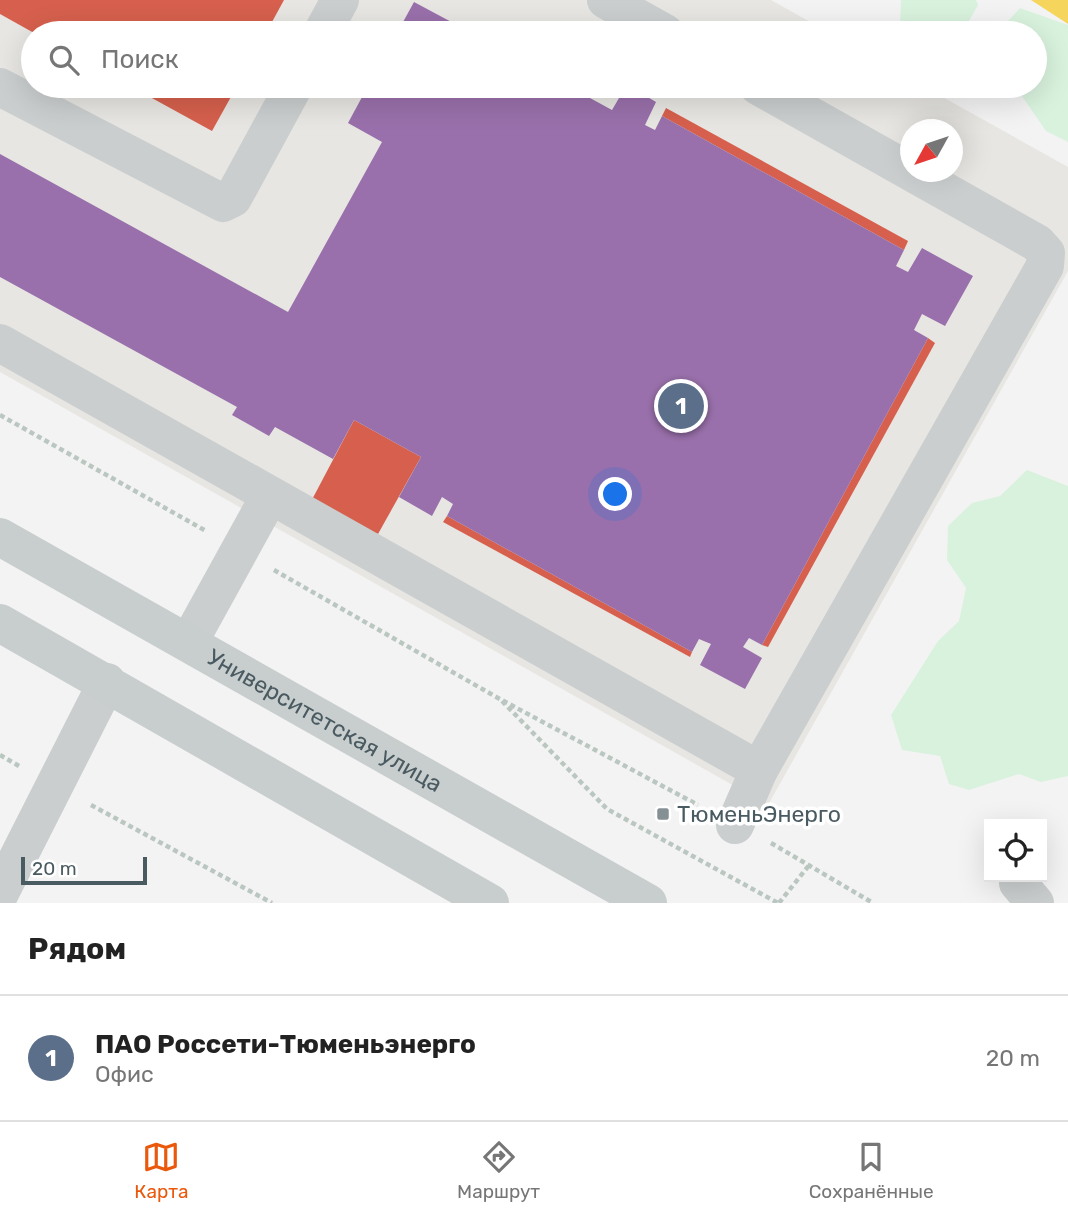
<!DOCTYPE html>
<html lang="ru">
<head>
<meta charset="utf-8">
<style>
  :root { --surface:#fff; --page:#f6f6f6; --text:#222; --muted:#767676; --line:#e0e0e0; --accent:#ea580c }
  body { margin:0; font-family:Rubik,sans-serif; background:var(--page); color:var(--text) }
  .controls { position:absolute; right:21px; bottom:21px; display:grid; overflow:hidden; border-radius:0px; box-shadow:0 7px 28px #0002 }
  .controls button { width:63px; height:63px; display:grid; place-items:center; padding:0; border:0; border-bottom:2px solid var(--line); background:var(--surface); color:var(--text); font:35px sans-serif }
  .compass { position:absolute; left:900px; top:119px; width:63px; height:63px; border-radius:50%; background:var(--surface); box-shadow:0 7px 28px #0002; rotate:230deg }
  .scale { position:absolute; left:21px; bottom:18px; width:126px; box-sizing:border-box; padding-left:7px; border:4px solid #495a61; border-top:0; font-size:19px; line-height:24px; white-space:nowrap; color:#495a61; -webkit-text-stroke:5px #fff; paint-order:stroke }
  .you { position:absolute; left:616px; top:495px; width:24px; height:24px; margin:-18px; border:5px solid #fff; border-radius:50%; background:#1a73e8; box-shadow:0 0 0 10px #1a73e833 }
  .badge { display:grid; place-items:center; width:46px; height:46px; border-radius:50%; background:var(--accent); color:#fff; font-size:23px; font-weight:700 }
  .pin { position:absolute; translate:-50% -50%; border:4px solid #fff; box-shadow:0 2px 7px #0006 }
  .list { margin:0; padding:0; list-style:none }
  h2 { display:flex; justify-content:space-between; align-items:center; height:91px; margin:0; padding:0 28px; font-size:30px }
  h2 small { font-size:23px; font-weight:400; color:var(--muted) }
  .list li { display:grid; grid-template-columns:46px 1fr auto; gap:21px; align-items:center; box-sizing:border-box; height:126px; padding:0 28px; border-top:2px solid var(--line) }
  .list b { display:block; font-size:26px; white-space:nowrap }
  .list p { margin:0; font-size:23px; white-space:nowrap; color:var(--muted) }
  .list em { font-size:23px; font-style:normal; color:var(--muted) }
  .icon { flex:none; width:38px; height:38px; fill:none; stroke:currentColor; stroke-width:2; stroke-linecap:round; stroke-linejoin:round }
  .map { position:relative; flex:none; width:1068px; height:903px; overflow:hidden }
  .search { position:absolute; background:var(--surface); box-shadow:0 7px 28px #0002; left:21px; right:21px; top:21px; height:77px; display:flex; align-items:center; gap:18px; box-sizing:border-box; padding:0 24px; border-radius:38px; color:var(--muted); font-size:26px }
  .sheet { height:217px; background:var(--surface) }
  nav { display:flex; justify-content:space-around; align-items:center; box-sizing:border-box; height:98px; border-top:2px solid var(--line); background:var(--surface); font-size:19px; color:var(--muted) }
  nav a { display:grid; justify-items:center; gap:4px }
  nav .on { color:var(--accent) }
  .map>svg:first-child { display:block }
  .commercial { fill:#e7e6e2; fill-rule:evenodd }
  .green { fill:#d8f2dd }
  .homes { fill:#f6d55c }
  .shops { fill:#d6604d }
  .offices { fill:#9970ab }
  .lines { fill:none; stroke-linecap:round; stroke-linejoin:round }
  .path { stroke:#bac7c0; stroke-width:4.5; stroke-dasharray:5 3.5; stroke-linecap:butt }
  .minor { stroke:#cacecf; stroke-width:38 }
  .major { stroke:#c8cdce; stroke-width:38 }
  .poi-dot { fill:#859094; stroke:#fff; stroke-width:2.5 }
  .labels { text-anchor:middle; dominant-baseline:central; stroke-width:7; stroke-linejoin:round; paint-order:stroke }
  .street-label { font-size:23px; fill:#495a61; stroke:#fff }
  .poi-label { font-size:23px; fill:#495a61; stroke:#fff; text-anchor:start }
</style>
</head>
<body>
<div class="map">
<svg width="1068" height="903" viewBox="0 0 1068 903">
  <rect width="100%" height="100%" fill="#f4f3f3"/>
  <path class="commercial" d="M0,0H771L830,33H33V86H923L1068,167V271L768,805L0,372ZM911,130H953V172H911Z"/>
  <g class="green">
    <path d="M901,0H976L978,5L962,33H907L900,27Z"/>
    <path d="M1020,8L1068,25V142L1046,131L1015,86H1035V33H1012L1008,21Z"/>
    <path d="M1027,470L1068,486V776L1041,782L1019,774L969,790L949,784L940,756L902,750L891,715L938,641L959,621L966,588L947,560L948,526L972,503L1000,496Z"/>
  </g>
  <path class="homes" d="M1031,0H1068V24Z"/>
  <g class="shops">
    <path d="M0,0H284L266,33H34L0,14Z"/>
    <path d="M130,86H237L212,131Z"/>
    <path d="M666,108L908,241L904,250L662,116Z"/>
    <path d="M928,338L935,343L768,647L762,645Z"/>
    <path d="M354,420L421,457L378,534L306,511Z"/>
    <path d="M447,516L692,652L690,657L443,522Z"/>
  </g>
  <g class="offices">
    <path d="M414,2L472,33H397Z"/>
    <path d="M368,86H568L612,110L626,86H629L656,102L645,125L655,130L662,116L904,250L896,266L908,272L922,248L973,276L945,326L922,314L914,330L928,338L762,645L749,638L743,647L762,658L745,689L700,665L711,644L699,639L692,652L447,516L453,504L442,497L432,516L399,497L421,457L354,420L333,459L275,427L269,436L232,415L237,407L0,277V154L288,312L382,142L348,123Z"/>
  </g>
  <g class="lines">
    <g class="path">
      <path d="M0,415L206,531"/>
      <path d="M274,570L498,698L698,805"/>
      <path d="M502,701L607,809L778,903"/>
      <path d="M0,755L19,766"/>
      <path d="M91,805L272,903"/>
      <path d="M771,843L873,903"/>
      <path d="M779,903L810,864"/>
    </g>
    <g class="minor">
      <path d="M606,0L665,33"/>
      <path d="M322,33L340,0"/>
      <path d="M0,87L223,203L233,198L294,86"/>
      <path d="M0,343L759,770"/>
      <path d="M189,642L269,497"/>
      <path d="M735,825L759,770L1045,266L1046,253L1037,243L758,86"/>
      <path d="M1019,877L1018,883L1035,903"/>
      <path d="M0,893L107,682"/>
    </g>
    <g class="major">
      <path id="s1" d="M0,537L648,903"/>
      <path d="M0,623L490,903"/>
    </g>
  </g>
  <rect class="poi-dot" x="656" y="807" width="14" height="14" rx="3.5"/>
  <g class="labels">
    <g class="street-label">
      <text stroke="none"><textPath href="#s1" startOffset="373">Университетская улица</textPath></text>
    </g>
    <g class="poi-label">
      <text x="677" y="814">ТюменьЭнерго</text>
    </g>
  </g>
</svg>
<div class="controls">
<button><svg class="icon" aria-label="locate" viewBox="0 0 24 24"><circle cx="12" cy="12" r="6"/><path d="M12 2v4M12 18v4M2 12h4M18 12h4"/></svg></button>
</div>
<svg class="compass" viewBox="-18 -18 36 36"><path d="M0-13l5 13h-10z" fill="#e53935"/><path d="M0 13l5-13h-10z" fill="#767676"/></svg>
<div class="scale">20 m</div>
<div class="you"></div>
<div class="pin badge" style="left:681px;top:406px;background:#5c6f8a">1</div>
<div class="search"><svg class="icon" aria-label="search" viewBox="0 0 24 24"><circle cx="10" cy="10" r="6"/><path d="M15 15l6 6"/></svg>Поиск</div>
</div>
<section class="sheet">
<h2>Рядом<small></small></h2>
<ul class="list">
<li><span class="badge" style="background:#5c6f8a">1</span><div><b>ПАО Россети-Тюменьэнерго</b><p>Офис</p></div><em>20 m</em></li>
</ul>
</section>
<nav>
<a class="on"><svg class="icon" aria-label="map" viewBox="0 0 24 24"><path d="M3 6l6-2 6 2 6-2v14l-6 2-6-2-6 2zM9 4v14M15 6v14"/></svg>Карта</a>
<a><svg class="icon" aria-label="directions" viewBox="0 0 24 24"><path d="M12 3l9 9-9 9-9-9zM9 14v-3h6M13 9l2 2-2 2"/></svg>Маршрут</a>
<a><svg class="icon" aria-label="saved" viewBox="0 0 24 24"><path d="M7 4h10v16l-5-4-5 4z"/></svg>Сохранённые</a>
</nav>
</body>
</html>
